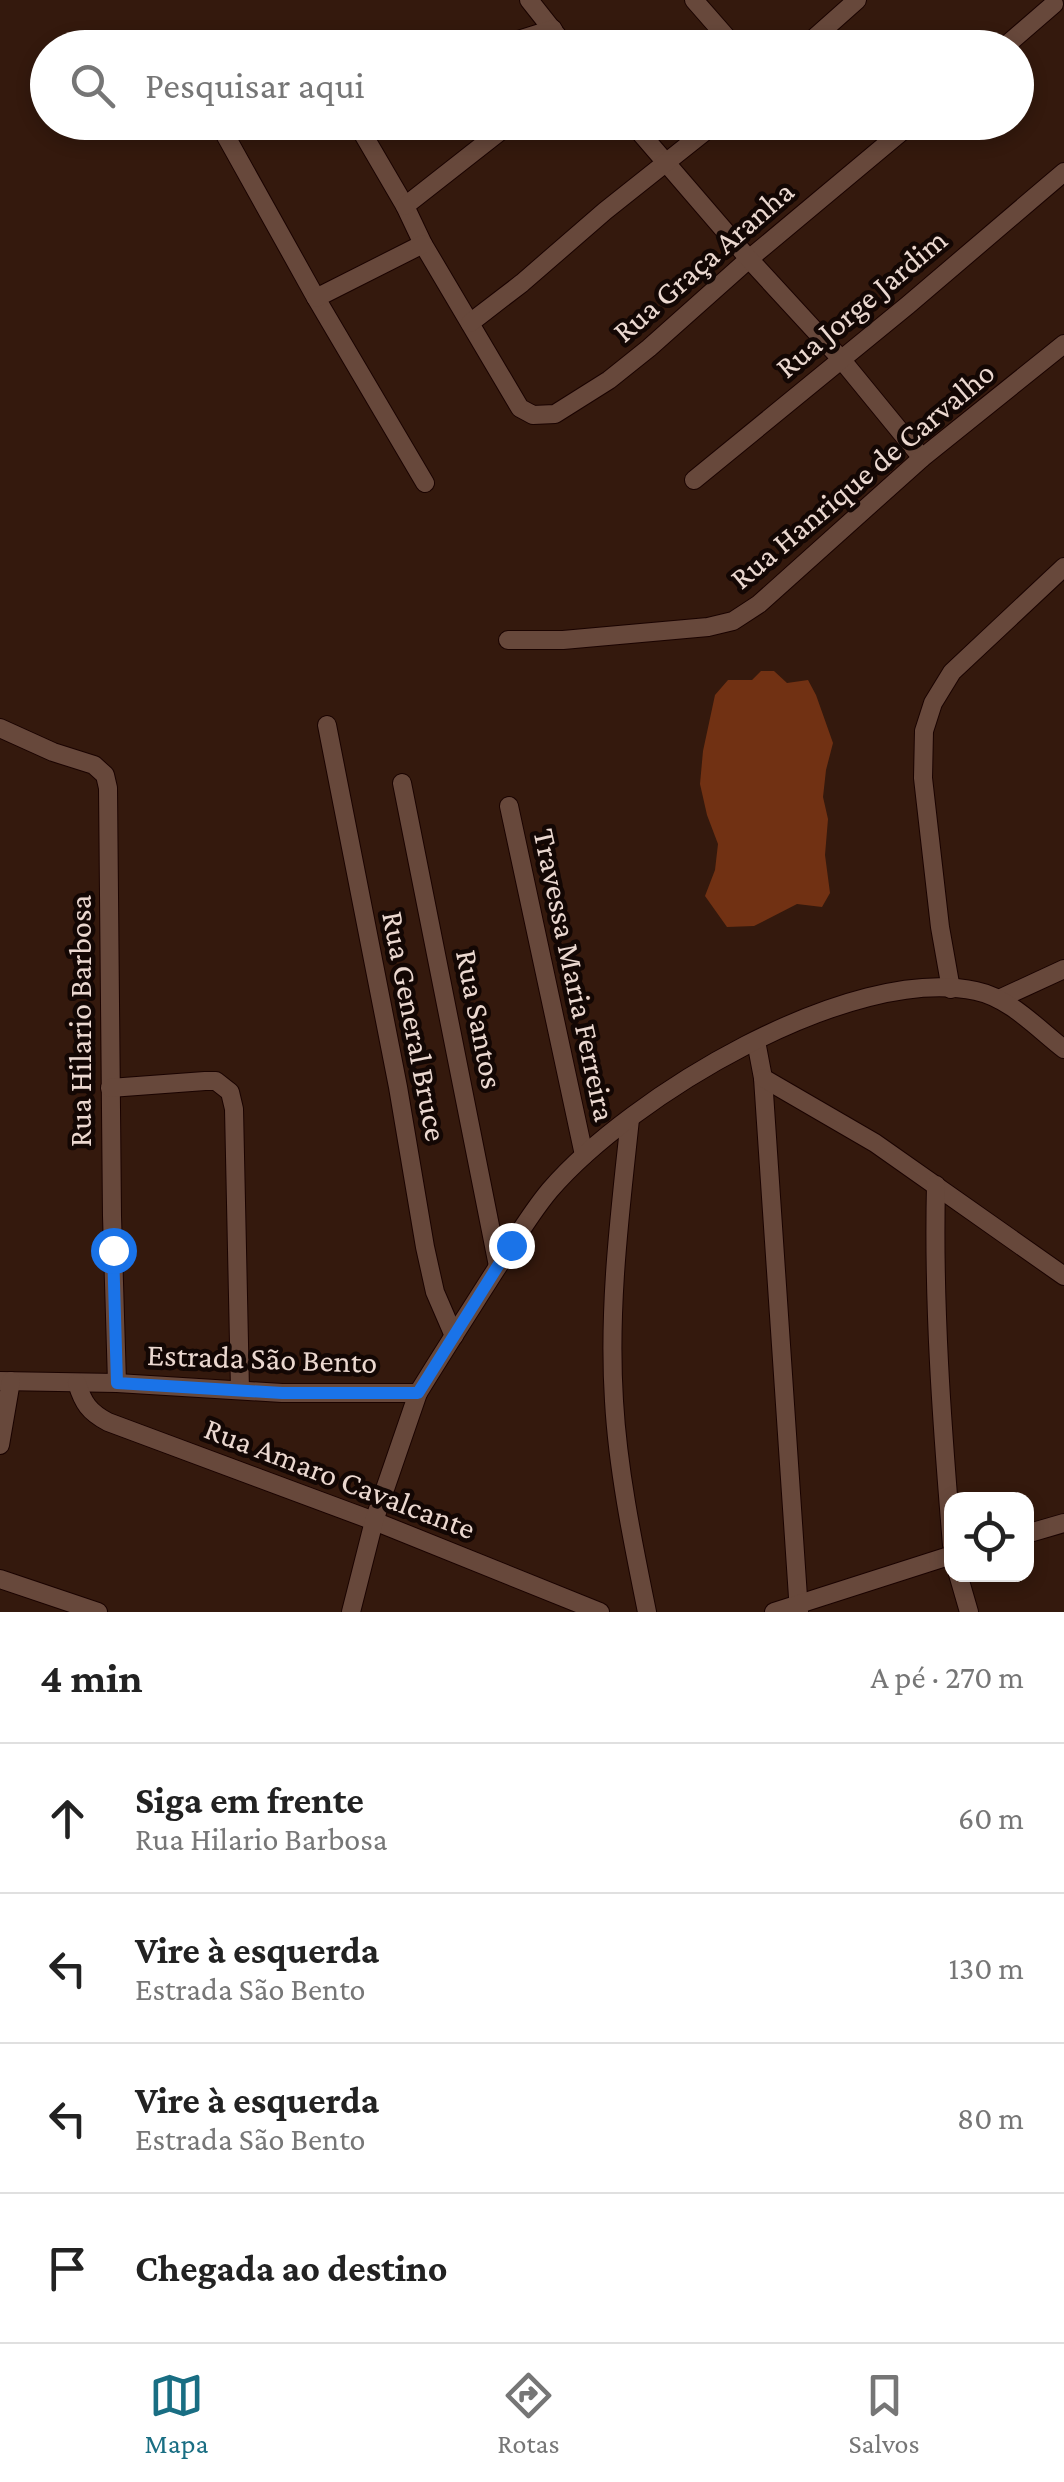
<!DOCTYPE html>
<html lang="pt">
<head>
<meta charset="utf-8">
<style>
  :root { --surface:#fff; --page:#f6f6f6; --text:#222; --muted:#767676; --line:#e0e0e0; --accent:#196e83 }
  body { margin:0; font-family:"Crimson Pro",serif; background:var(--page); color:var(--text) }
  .controls { position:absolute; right:30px; bottom:30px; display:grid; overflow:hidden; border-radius:20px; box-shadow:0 5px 15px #0003 }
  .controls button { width:90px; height:90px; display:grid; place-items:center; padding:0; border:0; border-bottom:2px solid var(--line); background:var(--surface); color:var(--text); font:50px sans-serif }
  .stop { position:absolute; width:30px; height:30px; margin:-22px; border:8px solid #1a73e8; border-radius:50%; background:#fff }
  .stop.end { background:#1a73e8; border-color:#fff; box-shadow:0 2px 10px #0008 }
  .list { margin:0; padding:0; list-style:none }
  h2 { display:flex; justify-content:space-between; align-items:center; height:130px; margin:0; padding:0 40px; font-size:42px }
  h2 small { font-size:32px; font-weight:400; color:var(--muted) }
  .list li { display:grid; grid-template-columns:65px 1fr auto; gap:30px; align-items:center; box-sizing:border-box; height:150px; padding:0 40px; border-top:2px solid var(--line) }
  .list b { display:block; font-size:38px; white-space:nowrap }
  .list p { margin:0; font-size:32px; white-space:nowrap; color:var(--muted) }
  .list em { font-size:32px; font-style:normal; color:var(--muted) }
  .icon { flex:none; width:55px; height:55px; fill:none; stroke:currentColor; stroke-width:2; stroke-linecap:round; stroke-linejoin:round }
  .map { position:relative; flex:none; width:1064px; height:1612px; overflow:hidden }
  .search { position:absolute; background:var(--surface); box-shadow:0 5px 15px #0003; left:30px; right:30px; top:30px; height:110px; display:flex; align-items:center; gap:25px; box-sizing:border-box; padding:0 35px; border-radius:55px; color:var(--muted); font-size:38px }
  .sheet { height:730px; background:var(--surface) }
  nav { display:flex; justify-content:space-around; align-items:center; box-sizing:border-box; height:140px; border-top:2px solid var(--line); background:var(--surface); font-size:28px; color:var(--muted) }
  nav a { display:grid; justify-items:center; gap:5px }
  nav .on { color:var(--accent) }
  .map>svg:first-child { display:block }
  .forest { fill:#713113 }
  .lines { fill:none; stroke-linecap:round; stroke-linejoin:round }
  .minor-casing { stroke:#1a0300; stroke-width:20 }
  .minor { stroke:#67483b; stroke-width:18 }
  .route { stroke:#1a73e8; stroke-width:12 }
  .labels { text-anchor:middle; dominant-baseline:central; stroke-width:9; stroke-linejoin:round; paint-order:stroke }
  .street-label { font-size:32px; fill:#ebd8d0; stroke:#130704 }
</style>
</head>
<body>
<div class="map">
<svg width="1064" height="1612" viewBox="0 0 1064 1612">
  <rect width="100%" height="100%" fill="#34190d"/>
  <path class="forest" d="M761,671H774L787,683L808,680L816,695L833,743L826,770L823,797L828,819L825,855L830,893L822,907L797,904L754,926L727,927L705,896L715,870L718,844L707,815L700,784L703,751L715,695L728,680H752Z"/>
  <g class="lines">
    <g class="minor-casing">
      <g id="minor">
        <path d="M529,0L567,48"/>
        <path d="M694,0L736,48"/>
        <path d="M310,45L311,48"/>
        <path d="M493,48L553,29"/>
        <path d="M803,48L857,0"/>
        <path d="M1003,48L1054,4"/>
        <path d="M218,122L316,298L425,483"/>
        <path d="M356,122L405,206L423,244L520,408L533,415L555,414L609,380L649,348L749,259L913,122"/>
        <path d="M631,122L749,259L841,359L922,458"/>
        <path d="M405,206L512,122"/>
        <path d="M316,298L423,244"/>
        <path d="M470,323L522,283L605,211L717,122"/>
        <path d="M694,480L908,305L1064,172"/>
        <path d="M508,640H563L708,627L733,621L759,604L922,458L1064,344"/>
        <path d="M327,725L398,1087L425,1247L435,1292L454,1336"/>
        <path d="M0,728L53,752L94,765L105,775L108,788L112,1216L117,1383"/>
        <path d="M402,783L498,1266"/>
        <path d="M509,806L584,1155"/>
        <path d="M951,989L940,927L923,778L924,731L933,703L952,672L1064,567"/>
        <path d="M999,999L1064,969"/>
        <path d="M756,1041L763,1078L799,1612"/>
        <path d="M763,1078L875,1143L1064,1276"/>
        <path d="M110,1088L205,1081H216L230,1092L234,1109L240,1390"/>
        <path d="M630,1119C620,1213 608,1306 614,1401C618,1471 633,1543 647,1612"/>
        <path d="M936,1185C933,1305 942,1425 952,1545"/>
        <path d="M0,1381L117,1383L282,1393H418C443,1352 469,1312 495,1271C513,1243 529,1215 550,1190C630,1097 851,963 976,991C1010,998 1038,1029 1064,1049"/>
        <path d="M77,1383C83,1403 89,1412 108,1422L374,1521L600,1612"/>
        <path d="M0,1445L11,1381"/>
        <path d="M1026,1534L1064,1523"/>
        <path d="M958,1574L969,1612"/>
        <path d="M0,1579L98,1612"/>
        <path d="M351,1612L374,1521L418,1393"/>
        <path d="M774,1612L952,1555"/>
      </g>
    </g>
    <use href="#minor" class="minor"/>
  </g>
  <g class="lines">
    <path class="route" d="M113,1250L117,1383L282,1393H418L511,1245"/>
  </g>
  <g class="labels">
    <g class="street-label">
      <text transform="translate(703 261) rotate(-41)">Rua Graça Aranha</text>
      <text transform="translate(861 303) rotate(-40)">Rua Jorge Jardim</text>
      <text transform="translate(862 475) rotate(-40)">Rua Hanrique de Carvalho</text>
      <text transform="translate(575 975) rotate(78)">Travessa Maria Ferreira</text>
      <text transform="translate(480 1019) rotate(79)">Rua Santos</text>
      <text transform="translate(80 1021) rotate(-90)">Rua Hilario Barbosa</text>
      <text transform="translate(415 1026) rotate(79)">Rua General Bruce</text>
      <text transform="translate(262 1358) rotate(2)">Estrada São Bento</text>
      <text transform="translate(340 1478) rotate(21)">Rua Amaro Cavalcante</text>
    </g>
  </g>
</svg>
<div class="controls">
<button><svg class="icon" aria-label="locate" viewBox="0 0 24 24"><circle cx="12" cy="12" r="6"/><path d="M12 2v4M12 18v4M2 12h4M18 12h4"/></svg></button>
</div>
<div class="stop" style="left:113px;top:1250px"></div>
<div class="stop end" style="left:511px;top:1245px"></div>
<div class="search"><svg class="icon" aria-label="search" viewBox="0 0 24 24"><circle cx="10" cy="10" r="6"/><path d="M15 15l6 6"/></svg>Pesquisar aqui</div>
</div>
<section class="sheet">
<h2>4 min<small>A pé · 270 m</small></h2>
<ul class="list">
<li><svg class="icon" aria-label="ahead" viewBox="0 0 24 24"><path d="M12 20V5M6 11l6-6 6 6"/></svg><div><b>Siga em frente</b><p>Rua Hilario Barbosa</p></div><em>60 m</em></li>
<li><svg class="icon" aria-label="left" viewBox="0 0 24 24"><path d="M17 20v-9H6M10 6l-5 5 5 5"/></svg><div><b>Vire à esquerda</b><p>Estrada São Bento</p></div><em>130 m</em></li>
<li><svg class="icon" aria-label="left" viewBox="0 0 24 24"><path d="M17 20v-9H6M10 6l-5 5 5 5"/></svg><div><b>Vire à esquerda</b><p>Estrada São Bento</p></div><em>80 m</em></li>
<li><svg class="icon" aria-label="arrive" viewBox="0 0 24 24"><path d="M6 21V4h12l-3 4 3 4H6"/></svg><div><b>Chegada ao destino</b></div></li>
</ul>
</section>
<nav>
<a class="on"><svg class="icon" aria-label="map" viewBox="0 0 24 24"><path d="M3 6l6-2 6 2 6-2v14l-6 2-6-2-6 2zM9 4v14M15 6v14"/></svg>Mapa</a>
<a><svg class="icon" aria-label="directions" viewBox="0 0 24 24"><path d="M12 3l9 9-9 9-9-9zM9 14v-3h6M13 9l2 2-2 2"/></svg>Rotas</a>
<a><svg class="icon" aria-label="saved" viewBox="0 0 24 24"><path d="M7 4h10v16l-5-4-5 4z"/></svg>Salvos</a>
</nav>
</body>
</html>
